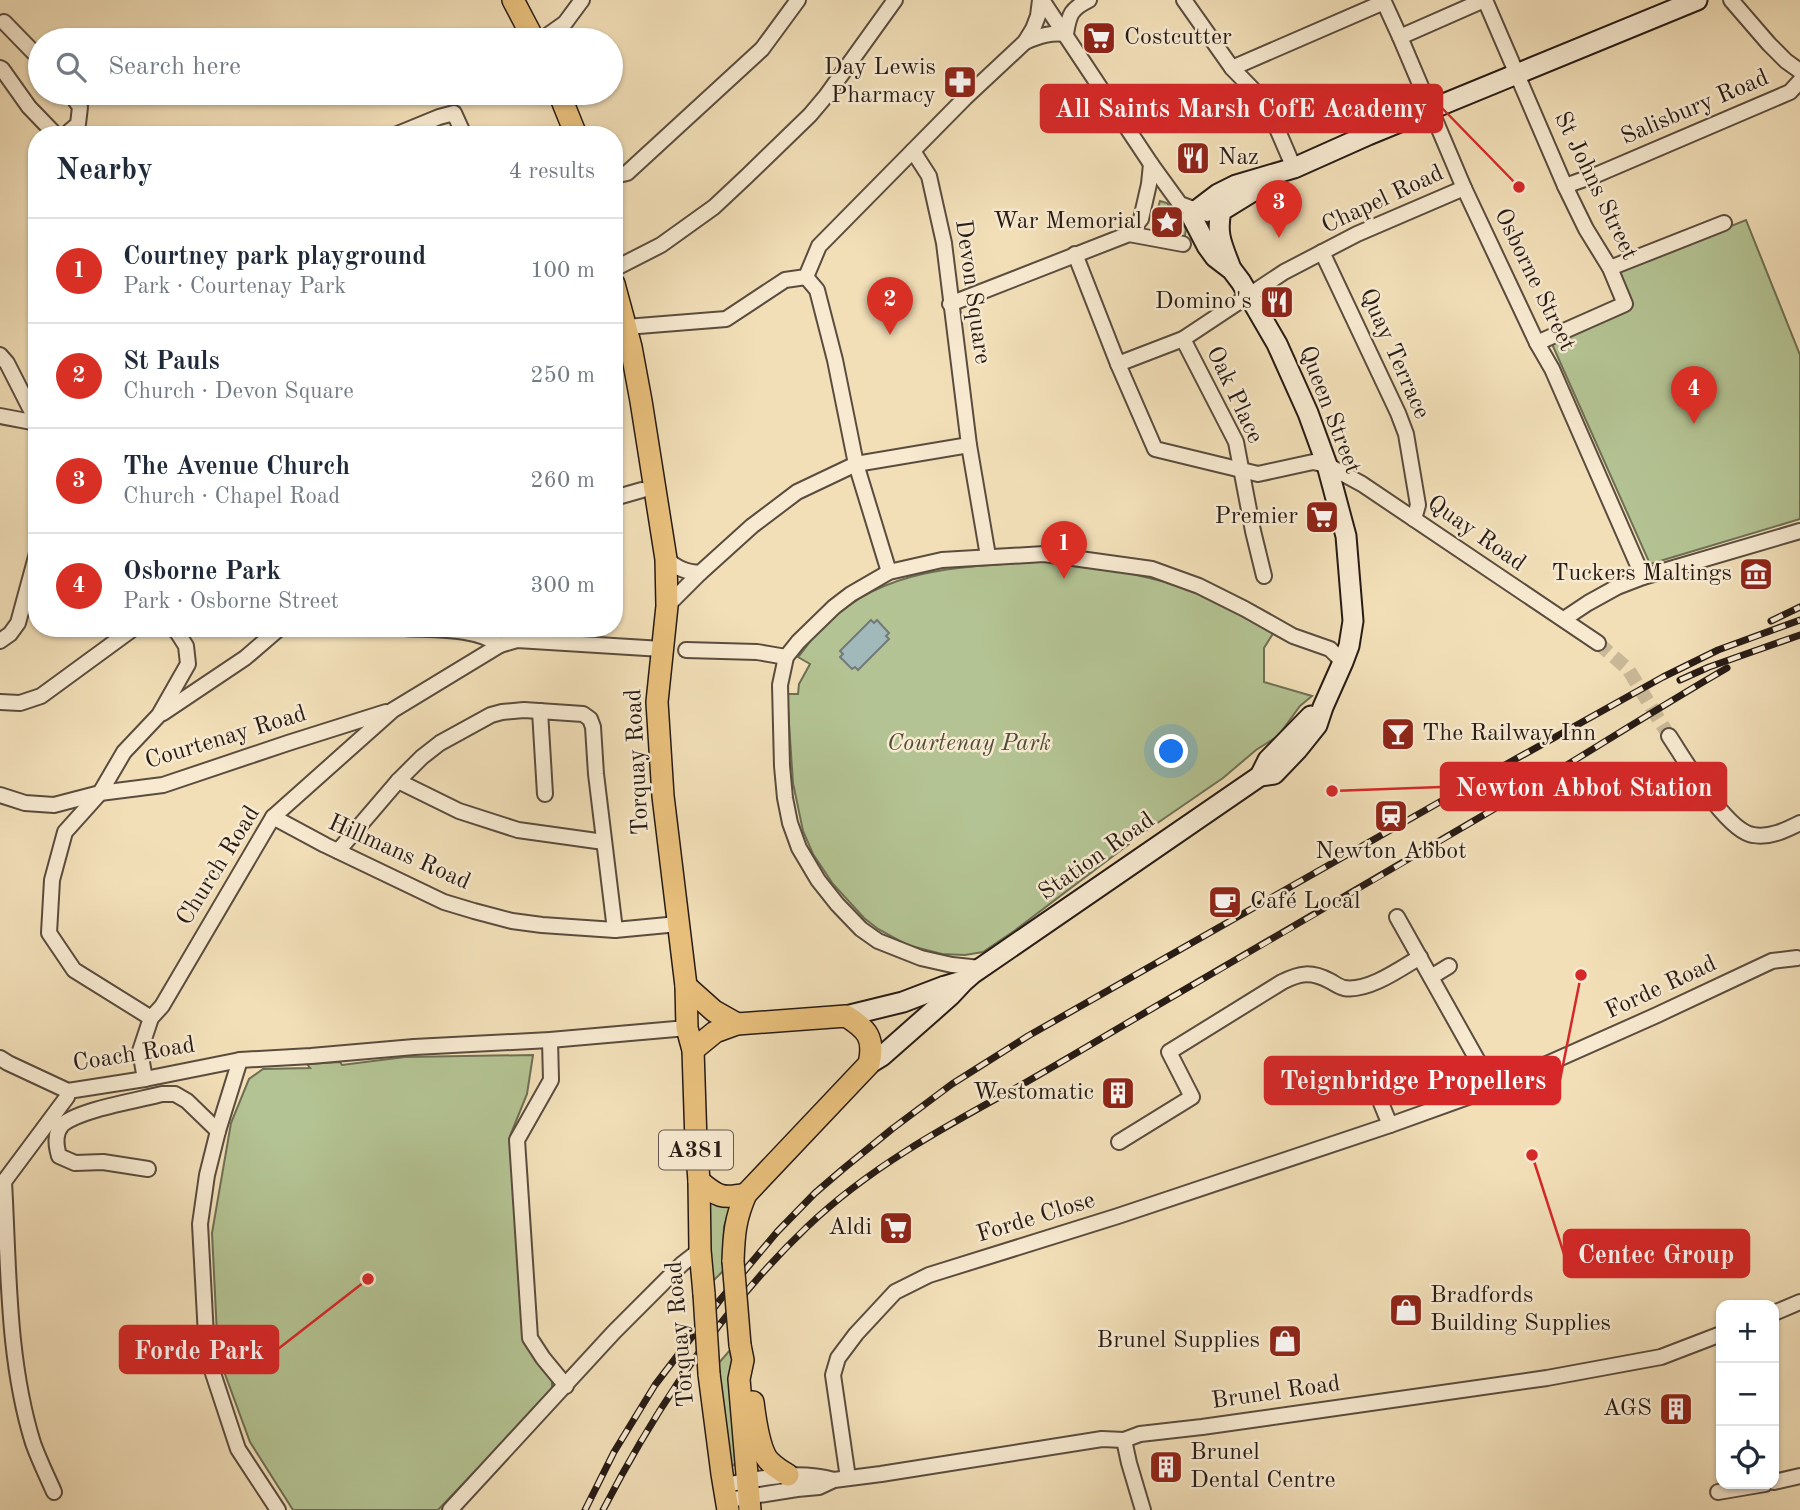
<!DOCTYPE html>
<html lang="en">
<head>
<meta charset="utf-8">
<style>
  :root { --surface:#fff; --page:#f2f2f3; --text:#1f2937; --muted:#747a83; --line:#e0e1e3; --accent:#d93025 }
  body { margin:0; font-family:"Old Standard TT",serif; background:var(--page); color:var(--text) }
  .controls { position:absolute; right:21px; bottom:21px; display:grid; overflow:hidden; border-radius:14px; box-shadow:0 2px 5px #0004 }
  .controls button { width:63px; height:63px; display:grid; place-items:center; padding:0; border:0; border-bottom:2px solid var(--line); background:var(--surface); color:var(--text); font:35px sans-serif }
  .you { position:absolute; left:1172px; top:752px; width:24px; height:24px; margin:-18px; border:5px solid #fff; border-radius:50%; background:#1a73e8; box-shadow:0 0 0 10px #1a73e833 }
  .badge { display:grid; place-items:center; width:46px; height:46px; border-radius:50%; background:var(--accent); color:#fff; font-size:23px; font-weight:700 }
  .pin { position:absolute; translate:-50% -58px; filter:drop-shadow(0 2px 4px #0008) }
  .pin::after { content:''; position:absolute; top:37px; width:24px; height:21px; background:inherit; clip-path:polygon(0 0,100% 0,50% 100%) }
  .list { margin:0; padding:0; list-style:none }
  h2 { display:flex; justify-content:space-between; align-items:center; height:91px; margin:0; padding:0 28px; font-size:30px }
  h2 small { font-size:23px; font-weight:400; color:var(--muted) }
  .list li { display:grid; grid-template-columns:46px 1fr auto; gap:21px; align-items:center; box-sizing:border-box; height:105px; padding:0 28px; border-top:2px solid var(--line) }
  .list b { display:block; font-size:26px; white-space:nowrap }
  .list p { margin:0; font-size:23px; white-space:nowrap; color:var(--muted) }
  .list em { font-size:23px; font-style:normal; color:var(--muted) }
  .icon { flex:none; width:38px; height:38px; fill:none; stroke:currentColor; stroke-width:2; stroke-linecap:round; stroke-linejoin:round }
  .map { position:relative; flex:none; width:1800px; height:1510px; overflow:hidden }
  .search { position:absolute; background:var(--surface); box-shadow:0 2px 5px #0004; left:28px; top:28px; width:595px; height:77px; display:flex; align-items:center; gap:18px; box-sizing:border-box; padding:0 24px; border-radius:38px; color:var(--muted); font-size:26px }
  .panel { position:absolute; background:var(--surface); box-shadow:0 2px 5px #0004; left:28px; top:126px; width:595px; height:511px; border-radius:28px }
  .map>svg:first-child { display:block }
  .green { fill:#b4c393; stroke:#6e6f54; stroke-width:2 }
  .water { fill:#a2b9bb; stroke:#717a79; stroke-width:2 }
  .lines { fill:none; stroke-linecap:round; stroke-linejoin:round }
  .minor-tunnel { stroke:#c9b897; stroke-width:14; stroke-dasharray:14 7; stroke-linecap:butt }
  .minor-casing { stroke:#5a4c3e; stroke-width:18 }
  .secondary-casing { stroke:#271b15; stroke-width:23 }
  .primary-casing { stroke:#271b15; stroke-width:24 }
  .minor { stroke:#f7ead1; stroke-width:14 }
  .secondary { stroke:#f7ead1; stroke-width:19 }
  .primary { stroke:#e9c07c; stroke-width:21 }
  .rail-casing { stroke:#271b15; stroke-width:7 }
  .rail { stroke:#f7ead1; stroke-width:4.5; stroke-dasharray:13; stroke-linecap:butt }
  .primary-bridge-casing { stroke:#271b15; stroke-width:24; stroke-linecap:butt }
  .primary-bridge { stroke:#e9c07c; stroke-width:21 }
  .labels { text-anchor:middle; dominant-baseline:central; stroke-width:5; stroke-linejoin:round; paint-order:stroke }
  .shield { fill:#f7ead1; stroke:#65594d; stroke-width:2 }
  .shield-label { font-size:23px; font-weight:bold; fill:#271b15 }
  .poi-label { font-size:24px; fill:#271b15; stroke:#f7ead1; text-anchor:end }
  .street-label { font-size:24px; fill:#271b15; stroke:#f7ead1 }
  .park-label { font-size:24px; font-style:italic; fill:#514d3b; stroke:#f7ead1 }
  .leader { fill:none; stroke:#d62828; stroke-width:2.5 }
  .callout-dot { fill:#d62828; stroke:#f7ead1; stroke-width:2.5 }
  .callout { fill:#d62828; stroke:#d62828; stroke-width:2.5 }
  .callout-label { font-size:26px; text-anchor:middle; font-weight:bold; fill:#fff }
</style>
</head>
<body>
<div class="map">
<svg width="1800" height="1510" viewBox="0 0 1800 1510">
  <rect width="100%" height="100%" fill="#f2dfb8"/>
  <filter id="stains"><feTurbulence type="fractalNoise" baseFrequency=".00286" numOctaves="4"/><feColorMatrix values="0 0 0 0 .2 0 0 0 0 .09 0 0 0 0 .02 0 0 0 .5 -.17"/></filter>
  <radialGradient id="worn" r=".72"><stop offset=".6" stop-color="#630" stop-opacity="0"/><stop offset="1" stop-color="#630" stop-opacity=".3"/></radialGradient>
  <g class="green">
    <path d="M1160,201L1167,203L1186,229L1185,236L1155,233L1152,228Z"/>
    <path d="M1746,220L1800,355V519L1650,564L1552,344L1631,307L1619,271Z"/>
    <path d="M1047,561L1103,567L1191,588L1225,604L1274,632L1264,648V682L1312,696L1300,706L1278,736L1256,750L1223,778L1140,835L1137,834L1129,840V844L1014,931L983,952L965,955L942,954L907,945L878,929L864,918L833,884L813,854L803,831L793,783L787,694H798L799,684L810,664L798,657C805,649 811,639 818,632C881,564 962,568 1047,561Z"/>
    <path d="M533,1055L527,1094L510,1136L525,1325L552,1377V1387L550,1392L438,1510H293L250,1442L218,1355L212,1233L231,1123L249,1079L263,1069L310,1068L307,1064L340,1062L342,1065L405,1057Z"/>
    <path d="M706,1195L732,1202L724,1227L723,1271L711,1283Z"/>
    <path d="M730,1350L731,1357H733L738,1461L729,1469L717,1365Z"/>
  </g>
  <path class="water" d="M871,620L874,623L877,620L889,633L886,636L889,639L858,670L855,667L852,669L840,657L843,654L840,651Z"/>
  <g class="lines">
    <path class="minor-tunnel" d="M1598,643L1628,669L1669,736"/>
    <g class="minor-casing">
      <g id="minor">
        <path d="M1042,0L1151,164L1180,204L1207,214L1221,211"/>
        <path d="M1184,0L1232,68L1266,103L1294,168"/>
        <path d="M1485,0L1565,186L1586,229L1610,268L1625,304L1537,343"/>
        <path d="M1731,0L1769,44L1786,61L1800,71"/>
        <path d="M4,22L40,59"/>
        <path d="M1400,37L1484,0"/>
        <path d="M541,40L565,23L582,0"/>
        <path d="M1025,42C1039,36 1051,32 1066,34C1069,14 1071,9 1089,0"/>
        <path d="M0,68L2,69L29,107L56,135"/>
        <path d="M1232,68L1384,2L1400,37L1464,188L1537,343L1552,369L1643,577"/>
        <path d="M65,135L78,124L80,107L70,93"/>
        <path d="M395,135L439,117L454,113L464,135"/>
        <path d="M913,151L929,176L944,243L969,445L988,556"/>
        <path d="M614,176L627,173L762,49L798,0"/>
        <path d="M1565,186L1596,175L1790,92L1800,81"/>
        <path d="M1129,234L1141,219L1149,184L1151,164"/>
        <path d="M1322,252L1398,413L1406,434L1418,505L1414,519"/>
        <path d="M1075,254L1118,364L1155,449L1258,474L1313,462L1327,465L1362,484L1598,643"/>
        <path d="M1610,268L1724,223"/>
        <path d="M614,269L661,245L714,207L746,177L810,115L826,96L895,0"/>
        <path d="M806,277L817,290L835,360L856,464L889,572"/>
        <path d="M950,304L1129,234L1183,244"/>
        <path d="M626,327L726,319L785,280L806,277L819,246L965,98L1025,42L1033,29L1038,16L1040,0"/>
        <path d="M1183,339L1236,442L1253,531L1264,576"/>
        <path d="M0,355L7,363L37,422"/>
        <path d="M614,357L631,347"/>
        <path d="M1118,364L1183,339L1284,272L1357,234L1464,188"/>
        <path d="M0,416L37,423"/>
        <path d="M614,498L642,490"/>
        <path d="M666,559C677,568 685,572 700,573"/>
        <path d="M667,606L700,573L752,526L797,492L856,464L969,445"/>
        <path d="M1564,619L1588,603L1617,587L1643,577L1800,531"/>
        <path d="M404,628C434,630 475,627 500,645"/>
        <path d="M0,641L10,634L18,623L37,553"/>
        <path d="M686,650L757,652L786,657"/>
        <path d="M0,702L20,703L41,696L134,628"/>
        <path d="M540,711L545,794"/>
        <path d="M163,713L245,658L280,628"/>
        <path d="M1669,736C1685,760 1726,831 1753,835C1770,838 1786,830 1800,823"/>
        <path d="M398,781L459,811L518,830L604,842"/>
        <path d="M0,795L25,803L54,805L100,793L163,785L288,743L386,712"/>
        <path d="M273,817L325,845L444,902L474,911L512,921L542,925L615,930L678,924"/>
        <path d="M338,851L398,781L422,757L440,743L491,715L502,712L524,710L583,714L590,719L593,727L596,774L615,930"/>
        <path d="M1397,917L1493,1088"/>
        <path d="M980,968L952,965L921,958L878,941L861,929L837,904L818,880L799,848L790,823L785,798L782,766L780,685L786,657L798,642L834,607L851,594L889,572L942,560L1044,554L1152,569L1199,586L1245,609L1293,636L1330,649L1343,662"/>
        <path d="M1431,977L1449,966"/>
        <path d="M151,1018L74,970L49,933L52,880L65,832L100,793L124,752L159,715L188,664L186,646L177,632L172,628"/>
        <path d="M550,1040L551,1080L517,1140L530,1338L543,1358L566,1386"/>
        <path d="M0,1058L8,1063L68,1091L145,1079L240,1060L311,1056L414,1047L550,1040L687,1028"/>
        <path d="M240,1060L218,1131L207,1175L200,1224L207,1355L238,1449L278,1510"/>
        <path d="M145,1079L140,1051L151,1018L162,1006L273,817L393,710L500,645L517,640L662,649"/>
        <path d="M1381,1103L1390,1125"/>
        <path d="M1119,1142L1192,1097L1169,1052L1282,982C1300,973 1311,971 1330,981C1334,983 1339,987 1344,988C1368,992 1400,969 1420,957"/>
        <path d="M148,1169L103,1162L75,1163L59,1156C56,1146 54,1134 62,1125C78,1110 139,1100 162,1094H175L187,1101L218,1131"/>
        <path d="M4,1182C9,1269 7,1359 33,1443C39,1460 47,1476 54,1492"/>
        <path d="M0,1187L67,1097L68,1091"/>
        <path d="M1774,1313L1800,1302"/>
        <path d="M1124,1440L1129,1463L1143,1510"/>
        <path d="M848,1478L833,1375L838,1358L856,1334L895,1292L929,1275L1118,1216L1390,1125L1493,1088L1657,1015L1772,961L1797,958"/>
        <path d="M1774,1482L1800,1476"/>
        <path d="M725,1485C762,1478 797,1470 834,1480"/>
        <path d="M1718,1492L1765,1484"/>
        <path d="M728,1500L797,1489L819,1487L834,1480L881,1474L1102,1439L1124,1440L1140,1434L1202,1427L1547,1378L1661,1357L1721,1334"/>
        <path d="M450,1510L614,1332L682,1264L700,1250"/>
      </g>
    </g>
    <g class="secondary-casing">
      <g id="secondary">
        <path d="M1230,266C1222,245 1216,234 1221,211L1268,182"/>
        <path d="M1260,776L1268,760L1311,716"/>
        <path d="M846,1016L903,1002L945,986L962,981"/>
        <path d="M869,1064L882,1056L950,996L964,981L972,974L1260,776L1274,774L1297,750L1317,725L1323,707L1343,662L1349,646L1353,621L1346,536L1327,465L1308,413L1277,344L1241,282L1232,270L1215,257L1207,246L1192,217L1197,210L1218,194L1236,185L1294,168L1368,135L1697,0"/>
      </g>
    </g>
    <g class="primary-casing">
      <g id="primary">
        <path d="M513,0L534,40"/>
        <path d="M559,93L576,135"/>
        <path d="M614,284L631,347L641,401L666,559L667,606L657,702L663,796L686,986L687,1028L693,1050L696,1142L699,1181L700,1250L704,1294"/>
        <path d="M686,986L714,1011L737,1024"/>
        <path d="M693,1050L715,1032L737,1024L846,1016C867,1029 875,1038 869,1064L746,1194C735,1219 734,1234 733,1261"/>
        <path d="M699,1181C718,1197 722,1199 746,1194"/>
        <path d="M740,1345L743,1360L739,1379L750,1510"/>
        <path d="M709,1374L722,1474L728,1510"/>
        <path d="M753,1402C755,1418 758,1443 766,1457C771,1465 780,1470 788,1475"/>
      </g>
    </g>
    <use href="#minor" class="minor"/>
    <use href="#secondary" class="secondary"/>
    <use href="#primary" class="primary"/>
    <g class="rail-casing">
      <g id="rail">
        <path d="M1771,621L1800,607"/>
        <path d="M1680,680L1709,667L1800,635"/>
        <path d="M585,1510L614,1452L655,1385L720,1300L777,1232L815,1193L843,1169L892,1129L952,1084L1028,1036L1496,770L1663,677L1718,650L1800,620"/>
        <path d="M603,1510C657,1406 723,1307 808,1226C871,1166 948,1125 1023,1084C1067,1059 1110,1033 1153,1008C1267,942 1381,876 1494,809C1572,763 1649,713 1727,668"/>
      </g>
    </g>
    <use href="#rail" class="rail"/>
    <g class="primary-bridge-casing">
      <g id="primary-bridge">
        <path d="M733,1261L740,1345"/>
        <path d="M704,1294L709,1374"/>
      </g>
    </g>
    <use href="#primary-bridge" class="primary-bridge"/>
  </g>
  <defs>
    <g id="supermarket-square" transform="scale(1.75)"><rect x="-9" y="-9" width="18" height="18" rx="4" fill="#8f2418" stroke="#f7ead1"/><path d="M-6-5.5h2.5l.6 2H6L4.5 2H-2.5L-4.4-4H-6ZM-1.5 3.2a1.3 1.3 0 1 0 .1 0ZM3 3.2a1.3 1.3 0 1 0 .1 0Z" fill="#fff"/></g>
    <g id="pharmacy-square" transform="scale(1.75)"><rect x="-9" y="-9" width="18" height="18" rx="4" fill="#8f2418" stroke="#f7ead1"/><path d="M-2-6h4v4h4v4h-4v4h-4v-4h-4v-4h4Z" fill="#fff"/></g>
    <g id="restaurant-square" transform="scale(1.75)"><rect x="-9" y="-9" width="18" height="18" rx="4" fill="#8f2418" stroke="#f7ead1"/><path d="M-5-6h1v4h1v-4h1v4h1v-4h1v5L-1.5 .5V6h-2V.5L-5-1ZM5-6V6H3V1.5H1.5Q1.5-4 5-6Z" fill="#fff"/></g>
    <g id="sight-square" transform="scale(1.75)"><rect x="-9" y="-9" width="18" height="18" rx="4" fill="#8f2418" stroke="#f7ead1"/><path d="M0-6L1.8-2.2L6-1.7L2.9 1.2L3.7 5.4L0 3.3L-3.7 5.4L-2.9 1.2L-6-1.7L-1.8-2.2Z" fill="#fff"/></g>
    <g id="museum-square" transform="scale(1.75)"><rect x="-9" y="-9" width="18" height="18" rx="4" fill="#8f2418" stroke="#f7ead1"/><path d="M0-6L6-3V-2H-6V-3ZM-5-1h2V3h-2ZM-1-1h2V3h-2ZM3-1h2V3H3ZM-6 4H6V6H-6Z" fill="#fff"/></g>
    <g id="bar-square" transform="scale(1.75)"><rect x="-9" y="-9" width="18" height="18" rx="4" fill="#8f2418" stroke="#f7ead1"/><path d="M-6-5H6L.8 .8V4.5H3.5V6h-7V4.5H-.8V.8Z" fill="#fff"/></g>
    <g id="station-square" transform="scale(1.75)"><rect x="-9" y="-9" width="18" height="18" rx="4" fill="#8f2418" stroke="#f7ead1"/><path d="M-3-6H3Q5-6 5-4V2Q5 4 3 4L4.5 6H3L1.5 4h-3L-3 6H-4.5L-3 4Q-5 4-5 2V-4Q-5-6-3-6ZM-3.5-4v3h7v-3ZM-3.5 1v1.5H-2V1ZM2 1v1.5H3.5V1Z" fill="#fff"/></g>
    <g id="cafe-square" transform="scale(1.75)"><rect x="-9" y="-9" width="18" height="18" rx="4" fill="#8f2418" stroke="#f7ead1"/><path d="M-5.5-4.5H6V0H3Q3 3.5 0 3.5H-2.5Q-5.5 3.5-5.5 0ZM3-3.2v2h1.7v-2ZM-6 4.5H4V6H-6Z" fill="#fff"/></g>
    <g id="building-square" transform="scale(1.75)"><rect x="-9" y="-9" width="18" height="18" rx="4" fill="#8f2418" stroke="#f7ead1"/><path d="M-4-6H4V6H1V3H-1V6H-4ZM-2.5-4.3h1.7v1.8h-1.7ZM.8-4.3h1.7v1.8H.8ZM-2.5-1h1.7V.8h-1.7ZM.8-1h1.7V.8H.8Z" fill="#fff"/></g>
    <g id="shop-square" transform="scale(1.75)"><rect x="-9" y="-9" width="18" height="18" rx="4" fill="#8f2418" stroke="#f7ead1"/><path d="M-5-2.5h2.3a2.7 3.5 0 0 1 5.4 0H5L5.5 6h-11ZM-1.5-2.5h3a1.5 2.3 0 0 0-3 0Z" fill="#fff"/></g>
  </defs>
  <g fill-rule="evenodd">
    <use href="#supermarket-square" x="1099" y="38"/>
    <use href="#pharmacy-square" x="960" y="82"/>
    <use href="#restaurant-square" x="1193" y="158"/>
    <use href="#sight-square" x="1167" y="222"/>
    <use href="#restaurant-square" x="1277" y="302"/>
    <use href="#supermarket-square" x="1322" y="517"/>
    <use href="#museum-square" x="1756" y="574"/>
    <use href="#bar-square" x="1398" y="734"/>
    <use href="#station-square" x="1391" y="816"/>
    <use href="#cafe-square" x="1225" y="902"/>
    <use href="#building-square" x="1118" y="1093"/>
    <use href="#supermarket-square" x="896" y="1228"/>
    <use href="#shop-square" x="1406" y="1310"/>
    <use href="#shop-square" x="1285" y="1341"/>
    <use href="#building-square" x="1676" y="1409"/>
    <use href="#building-square" x="1166" y="1467"/>
  </g>
  <g class="labels">
    <rect class="shield" x="659" y="1130.5" width="74" height="39" rx="5"/>
    <g class="shield-label">
      <text x="696" y="1150">A381</text>
    </g>
    <g class="poi-label">
      <text x="1124" y="38" text-anchor="start">Costcutter</text>
      <text x="936" y="68">Day Lewis<tspan x="936" dy="28">Pharmacy</tspan></text>
      <text x="1218" y="158" text-anchor="start">Naz</text>
      <text x="1142" y="222">War Memorial</text>
      <text x="1252" y="302">Domino's</text>
      <text x="1298" y="517">Premier</text>
      <text x="1732" y="574">Tuckers Maltings</text>
      <text x="1422" y="734" text-anchor="start">The Railway Inn</text>
      <text x="1391" y="852" text-anchor="middle">Newton Abbot</text>
      <text x="1250" y="902" text-anchor="start">Café Local</text>
      <text x="1094" y="1093">Westomatic</text>
      <text x="872" y="1228">Aldi</text>
      <text x="1430" y="1296" text-anchor="start">Bradfords<tspan x="1430" dy="28">Building Supplies</tspan></text>
      <text x="1260" y="1341">Brunel Supplies</text>
      <text x="1652" y="1409">AGS</text>
      <text x="1190" y="1453" text-anchor="start">Brunel<tspan x="1190" dy="28">Dental Centre</tspan></text>
    </g>
    <g class="street-label">
      <text transform="translate(1695 108) rotate(-23)">Salisbury Road</text>
      <text transform="translate(1595 186) rotate(64)">St Johns Street</text>
      <text transform="translate(1383 200) rotate(-25)">Chapel Road</text>
      <text transform="translate(1534 280) rotate(64)">Osborne Street</text>
      <text transform="translate(972 292) rotate(82)">Devon Square</text>
      <text transform="translate(1394 354) rotate(66)">Quay Terrace</text>
      <text transform="translate(1234 395) rotate(65)">Oak Place</text>
      <text transform="translate(1329 410) rotate(69)">Queen Street</text>
      <text transform="translate(1476 534) rotate(35)">Quay Road</text>
      <text transform="translate(226 738) rotate(-17)">Courtenay Road</text>
      <text transform="translate(638 762) rotate(-93)">Torquay Road</text>
      <text transform="translate(399 853) rotate(24)">Hillmans Road</text>
      <text transform="translate(1097 857) rotate(-35)">Station Road</text>
      <text transform="translate(219 866) rotate(-58)">Church Road</text>
      <text transform="translate(1661 988) rotate(-25)">Forde Road</text>
      <text transform="translate(134 1055) rotate(-9)">Coach Road</text>
      <text transform="translate(1036 1218) rotate(-17)">Forde Close</text>
      <text transform="translate(681 1334) rotate(-95)">Torquay Road</text>
      <text transform="translate(1276 1393) rotate(-8)">Brunel Road</text>
    </g>
    <g class="park-label">
      <text x="969" y="744">Courtenay Park</text>
    </g>
  </g>
  <path class="leader" d="M1519 187L1442 108M1332 791L1441 787M1581 975L1560 1080M1532 1155L1564 1254M368 1279L278 1349"/>
  <g class="callout-dot">
    <circle cx="1519" cy="187" r="7"/>
    <circle cx="1332" cy="791" r="7"/>
    <circle cx="1581" cy="975" r="7"/>
    <circle cx="1532" cy="1155" r="7"/>
    <circle cx="368" cy="1279" r="7"/>
  </g>
  <g class="callout">
    <rect x="1041" y="85" width="401" height="47" rx="7"/>
    <rect x="1441" y="763" width="285" height="47" rx="7"/>
    <rect x="1265" y="1057" width="295" height="47" rx="7"/>
    <rect x="1564" y="1230" width="185" height="47" rx="7"/>
    <rect x="120" y="1326" width="158" height="47" rx="7"/>
  </g>
  <g class="callout-label">
    <text x="1241" y="117">All Saints Marsh CofE Academy</text>
    <text x="1584" y="796">Newton Abbot Station</text>
    <text x="1413" y="1089">Teignbridge Propellers</text>
    <text x="1656" y="1263">Centec Group</text>
    <text x="199" y="1359">Forde Park</text>
  </g>
  <rect width="100%" height="100%" filter="url(#stains)"/>
  <rect width="100%" height="100%" fill="url(#worn)"/>
</svg>
<div class="controls">
<button>+</button>
<button>−</button>
<button><svg class="icon" aria-label="locate" viewBox="0 0 24 24"><circle cx="12" cy="12" r="6"/><path d="M12 2v4M12 18v4M2 12h4M18 12h4"/></svg></button>
</div>
<div class="you"></div>
<div class="pin badge" style="left:1064px;top:579px">1</div>
<div class="pin badge" style="left:890px;top:335px">2</div>
<div class="pin badge" style="left:1279px;top:238px">3</div>
<div class="pin badge" style="left:1694px;top:424px">4</div>
<div class="search"><svg class="icon" aria-label="search" viewBox="0 0 24 24"><circle cx="10" cy="10" r="6"/><path d="M15 15l6 6"/></svg>Search here</div>
<section class="panel">
<h2>Nearby<small>4 results</small></h2>
<ul class="list">
<li><span class="badge">1</span><div><b>Courtney park playground</b><p>Park · Courtenay Park</p></div><em>100 m</em></li>
<li><span class="badge">2</span><div><b>St Pauls</b><p>Church · Devon Square</p></div><em>250 m</em></li>
<li><span class="badge">3</span><div><b>The Avenue Church</b><p>Church · Chapel Road</p></div><em>260 m</em></li>
<li><span class="badge">4</span><div><b>Osborne Park</b><p>Park · Osborne Street</p></div><em>300 m</em></li>
</ul>
</section>
</div>
</body>
</html>
